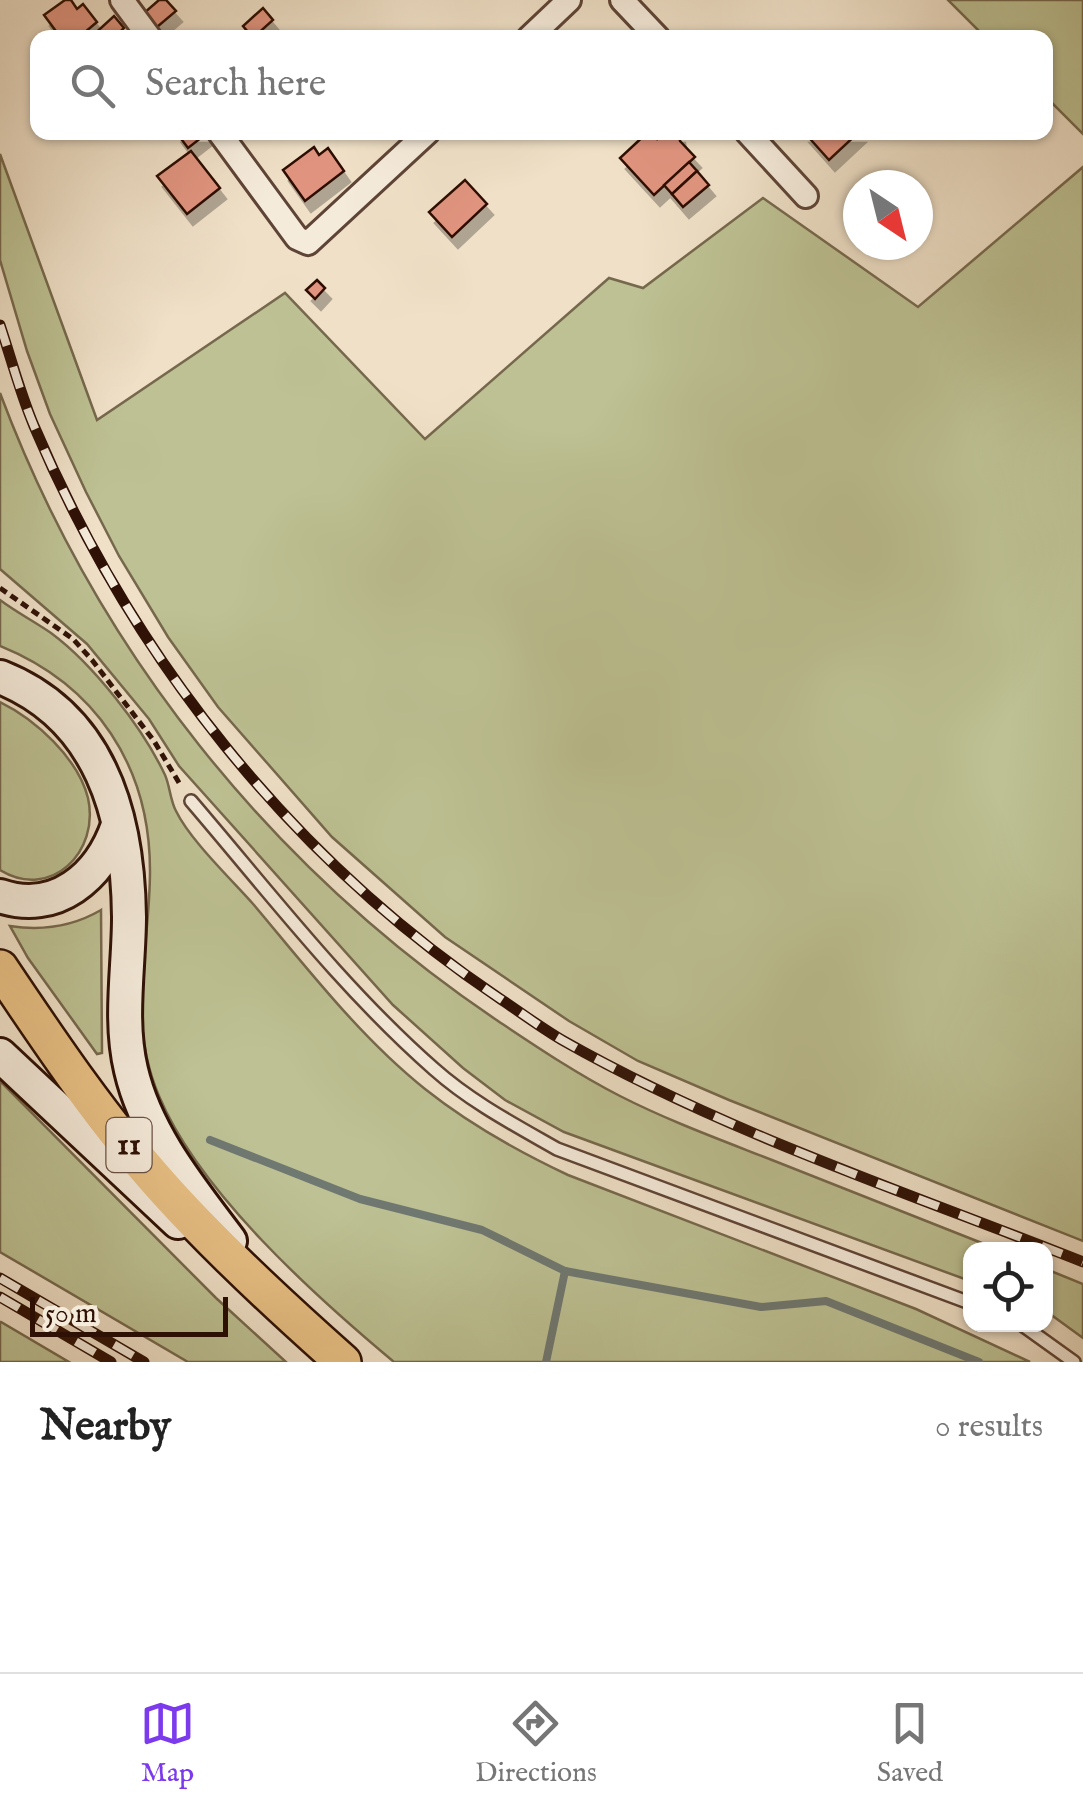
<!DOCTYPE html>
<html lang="en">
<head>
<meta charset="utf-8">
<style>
  :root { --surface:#fff; --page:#f2f2f2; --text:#222; --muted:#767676; --line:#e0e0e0; --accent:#7c3aed }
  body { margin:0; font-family:"IM FELL English",serif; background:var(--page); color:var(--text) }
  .controls { position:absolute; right:30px; bottom:30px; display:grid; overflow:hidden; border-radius:20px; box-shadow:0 2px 8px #0004 }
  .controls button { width:90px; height:90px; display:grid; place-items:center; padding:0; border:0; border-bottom:2px solid var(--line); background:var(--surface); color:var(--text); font:50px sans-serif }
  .compass { position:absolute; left:843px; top:170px; width:90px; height:90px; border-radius:50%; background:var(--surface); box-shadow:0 2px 8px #0004; rotate:145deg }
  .scale { position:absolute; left:30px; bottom:25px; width:198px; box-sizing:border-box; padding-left:10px; border:5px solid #2e1005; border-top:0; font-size:28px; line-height:35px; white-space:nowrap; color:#2e1005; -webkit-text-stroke:8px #f5ebdb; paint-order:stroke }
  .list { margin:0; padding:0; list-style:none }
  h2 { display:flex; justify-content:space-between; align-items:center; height:130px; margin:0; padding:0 40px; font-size:42px }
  h2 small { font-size:32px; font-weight:400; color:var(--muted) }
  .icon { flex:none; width:55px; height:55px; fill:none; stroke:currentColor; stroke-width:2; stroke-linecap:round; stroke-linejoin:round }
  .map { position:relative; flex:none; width:1083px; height:1362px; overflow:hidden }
  .search { position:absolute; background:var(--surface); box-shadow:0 2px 8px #0004; left:30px; right:30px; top:30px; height:110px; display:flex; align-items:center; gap:25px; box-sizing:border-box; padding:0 35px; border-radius:20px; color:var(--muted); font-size:38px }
  .sheet { height:310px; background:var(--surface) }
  nav { display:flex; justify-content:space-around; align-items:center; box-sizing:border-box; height:140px; border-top:2px solid var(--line); background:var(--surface); font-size:28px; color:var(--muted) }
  nav a { display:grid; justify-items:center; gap:5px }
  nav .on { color:var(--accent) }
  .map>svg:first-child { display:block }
  .green { fill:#bdc193; stroke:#76684c; stroke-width:2.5 }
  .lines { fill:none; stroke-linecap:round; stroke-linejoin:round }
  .stream { stroke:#6f7871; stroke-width:8 }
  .building { fill:#e0947f; stroke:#2e1005; stroke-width:2.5; filter:url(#shadow) }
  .lane-casing { stroke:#5e4436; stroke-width:16 }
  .street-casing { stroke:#5e4436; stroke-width:28 }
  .secondary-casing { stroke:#2e1005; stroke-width:38 }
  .primary-casing { stroke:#2e1005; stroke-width:40 }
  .path { stroke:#2e1005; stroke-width:5; stroke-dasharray:8 5; stroke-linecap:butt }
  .lane { stroke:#f5ebdb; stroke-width:11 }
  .street { stroke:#f5ebdb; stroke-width:22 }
  .secondary { stroke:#f5ebdb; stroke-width:32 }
  .primary { stroke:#e8c084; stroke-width:35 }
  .rail-casing { stroke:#2e1005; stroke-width:11 }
  .rail { stroke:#f5ebdb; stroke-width:8; stroke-dasharray:22; stroke-linecap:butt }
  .labels { text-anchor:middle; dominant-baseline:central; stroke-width:8; stroke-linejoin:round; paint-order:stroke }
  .shield { fill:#f5ebdb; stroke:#6a5245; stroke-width:2.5 }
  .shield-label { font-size:32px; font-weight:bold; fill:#2e1005 }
</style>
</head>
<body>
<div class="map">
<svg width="1083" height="1362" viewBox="0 0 1083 1362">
  <defs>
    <filter id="shadow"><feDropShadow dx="6" dy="11" stdDeviation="0" flood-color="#0004"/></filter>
  </defs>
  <rect width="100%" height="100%" fill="#efe0c7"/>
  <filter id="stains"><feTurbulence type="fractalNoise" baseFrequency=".002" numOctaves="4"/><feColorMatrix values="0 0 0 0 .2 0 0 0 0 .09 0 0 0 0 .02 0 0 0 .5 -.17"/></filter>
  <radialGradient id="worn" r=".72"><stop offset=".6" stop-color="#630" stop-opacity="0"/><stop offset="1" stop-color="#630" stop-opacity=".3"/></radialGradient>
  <g class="green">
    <path d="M948,0H1083V134L1046,97V38L985,37Z"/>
    <path d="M0,154L97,420L285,293L425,439L609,278L643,288L763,198L918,307L1083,167V1241L729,1100L638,1061L569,1021L445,937L332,837L218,707L168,637L119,556L86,492L50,414L27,351L0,260Z"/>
    <path d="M0,393C96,650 271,868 498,1021C537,1047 577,1074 620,1096C669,1121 721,1140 772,1160C847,1190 922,1220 997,1249L970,1250V1281L564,1132L505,1100L463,1068L393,1005L179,766L149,719L87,644L0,569Z"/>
    <path d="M0,600C16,612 35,622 51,633C93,664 143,728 165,775C170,786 170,800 176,811C190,840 231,879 254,905C307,968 360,1037 425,1089C469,1124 517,1151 568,1175L916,1309L1030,1362H394C315,1296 199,1192 159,1096C126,1019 150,950 150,871C150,766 96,685 0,646Z"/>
    <path d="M0,702C35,719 78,758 88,798C100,852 51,901 0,870Z"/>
    <path d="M101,910L102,1053L97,1054L28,958L10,926C43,931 72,927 101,910Z"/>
    <path d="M0,1081L216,1298L286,1362H188L0,1252Z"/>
    <path d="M1046,1269L1083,1284V1338L1046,1311Z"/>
    <path d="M0,1322H1L69,1362H0Z"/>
  </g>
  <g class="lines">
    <g class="stream">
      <path d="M210,1140L360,1199L482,1230L565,1271L761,1307L826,1301L979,1362"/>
      <path d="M546,1362L565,1271"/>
    </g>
  </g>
  <g class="building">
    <path d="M65,0H71L77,9L83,4L97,22L78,38H61L44,15Z"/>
    <path d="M159,0H166L176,11L157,27L144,13Z"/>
    <path d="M263,8L273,20L253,38L243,26Z"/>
    <path d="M114,16L124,28L114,38H90Z"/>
    <path d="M176,132H205L206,134L188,148Z"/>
    <path d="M648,132L657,139L664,132H679L680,141L695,157L654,195L620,158Z"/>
    <path d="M804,132H859L829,160Z"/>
    <path d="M314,147L319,155L328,148L344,171L305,201L283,170Z"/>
    <path d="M191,151L220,188L187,214L157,176Z"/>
    <path d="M689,162L697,171L672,194L664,185Z"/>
    <path d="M697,171L709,185L683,207L672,194Z"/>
    <path d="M465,180L487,204L452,237L429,212Z"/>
    <path d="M317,280L325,288L315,299L306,290Z"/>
  </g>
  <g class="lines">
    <g class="lane-casing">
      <g id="lane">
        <path d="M191,801C269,892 344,990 434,1069C471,1102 515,1125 557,1149L970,1303"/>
        <path d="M1021,1324L1074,1362"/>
      </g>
    </g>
    <g class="street-casing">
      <g id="street">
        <path d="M122,0L150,38"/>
        <path d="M622,0L658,38"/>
        <path d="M529,38L569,0"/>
        <path d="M219,132L297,238L308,243L428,132"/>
        <path d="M747,132L806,196"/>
      </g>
    </g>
    <g class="secondary-casing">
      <g id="secondary">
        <path d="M0,677C101,717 128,816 129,917C129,967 119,1020 131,1070C146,1135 191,1189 230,1241"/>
        <path d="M0,896C56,915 100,877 118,825"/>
        <path d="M0,1055L178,1222"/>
      </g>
    </g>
    <g class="primary-casing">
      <path id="primary" d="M0,968C51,1044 104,1123 166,1191C221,1252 282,1308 343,1362"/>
    </g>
    <path class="path" d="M0,588L73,639L92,660L154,741L181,786"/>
    <use href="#lane" class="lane"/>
    <use href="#street" class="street"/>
    <use href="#secondary" class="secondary"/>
    <use href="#primary" class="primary"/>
    <g class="rail-casing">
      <g id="rail">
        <path d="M0,325C11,358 20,393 34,426C132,657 290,857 499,998C520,1012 540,1027 562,1040C726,1133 909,1193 1083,1262"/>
        <path d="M0,1278L144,1362"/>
        <path d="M0,1297L111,1362"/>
      </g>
    </g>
    <use href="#rail" class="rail"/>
  </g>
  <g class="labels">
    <rect class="shield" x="106.5" y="1118" width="45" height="54" rx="8"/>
    <g class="shield-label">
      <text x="129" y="1145">11</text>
    </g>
  </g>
  <rect width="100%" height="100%" filter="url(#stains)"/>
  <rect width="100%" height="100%" fill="url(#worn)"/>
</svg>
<div class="controls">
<button><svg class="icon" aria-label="locate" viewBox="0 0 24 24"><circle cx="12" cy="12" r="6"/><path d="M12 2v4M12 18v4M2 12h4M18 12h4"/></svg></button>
</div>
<svg class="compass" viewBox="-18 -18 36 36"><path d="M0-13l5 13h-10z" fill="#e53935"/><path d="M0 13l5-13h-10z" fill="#767676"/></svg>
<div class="scale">50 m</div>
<div class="search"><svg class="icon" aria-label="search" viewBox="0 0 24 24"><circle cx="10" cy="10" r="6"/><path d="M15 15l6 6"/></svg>Search here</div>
</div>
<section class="sheet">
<h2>Nearby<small>0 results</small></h2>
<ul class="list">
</ul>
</section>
<nav>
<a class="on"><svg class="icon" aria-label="map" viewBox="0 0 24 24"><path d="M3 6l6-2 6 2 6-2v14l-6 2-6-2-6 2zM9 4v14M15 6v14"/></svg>Map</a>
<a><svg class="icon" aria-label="directions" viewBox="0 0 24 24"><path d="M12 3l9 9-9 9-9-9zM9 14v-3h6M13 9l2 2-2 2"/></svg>Directions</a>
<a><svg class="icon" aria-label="saved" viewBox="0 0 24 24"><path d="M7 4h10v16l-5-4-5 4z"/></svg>Saved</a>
</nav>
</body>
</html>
